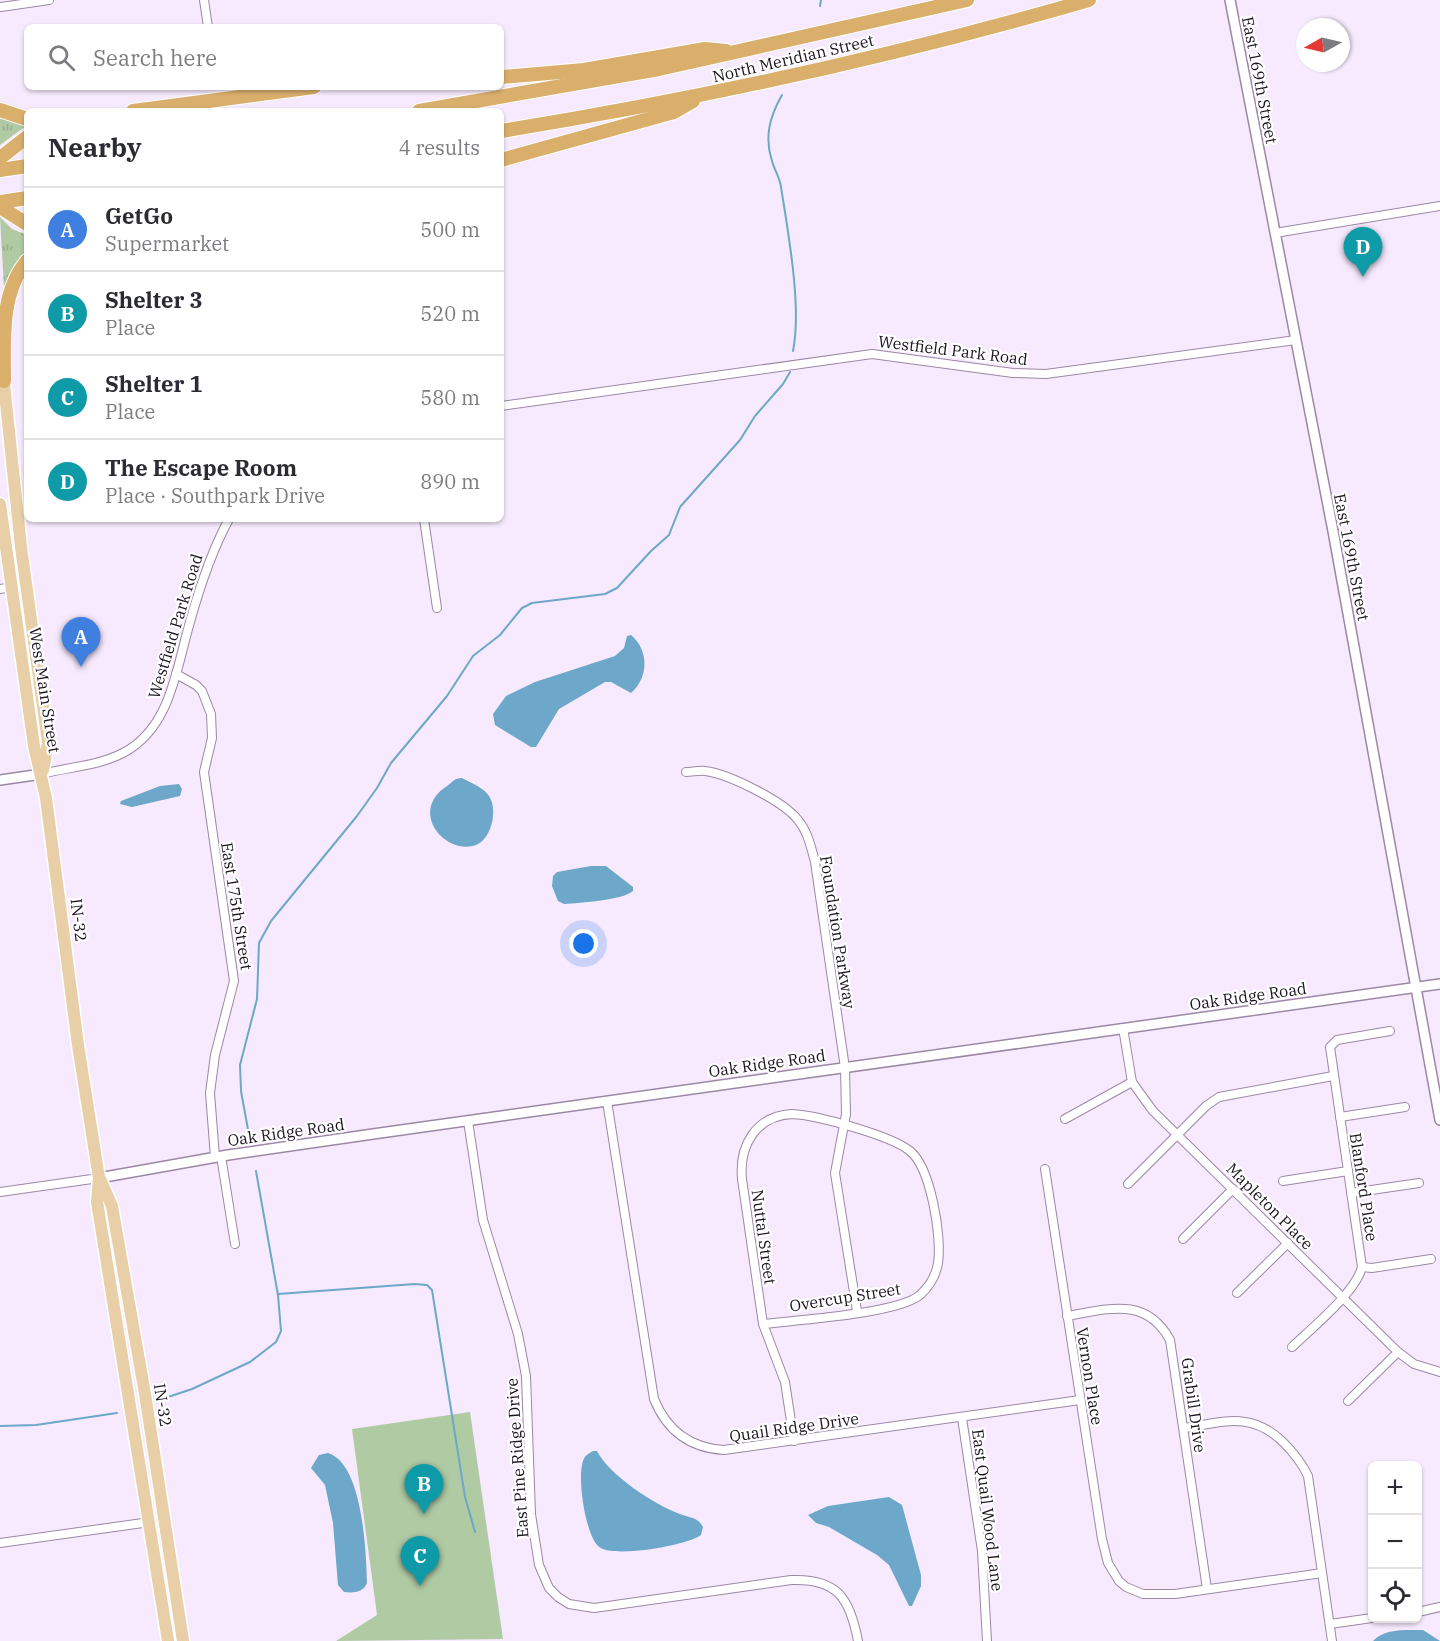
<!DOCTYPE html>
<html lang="en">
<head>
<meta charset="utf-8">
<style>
  :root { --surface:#fff; --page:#f7f7f7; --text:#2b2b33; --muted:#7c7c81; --line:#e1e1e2; --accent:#286653 }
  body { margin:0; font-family:"IBM Plex Serif",serif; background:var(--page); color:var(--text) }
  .controls { position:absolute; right:18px; bottom:18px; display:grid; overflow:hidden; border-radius:9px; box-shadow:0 2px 4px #0004 }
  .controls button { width:54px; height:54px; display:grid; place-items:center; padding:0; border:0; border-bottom:2px solid var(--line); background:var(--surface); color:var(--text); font:30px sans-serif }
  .compass { position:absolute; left:1296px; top:18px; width:54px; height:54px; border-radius:50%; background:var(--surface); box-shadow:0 2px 4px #0004; rotate:262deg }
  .you { position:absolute; left:584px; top:944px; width:21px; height:21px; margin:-15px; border:4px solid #fff; border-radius:50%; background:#1a73e8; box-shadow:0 0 0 9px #1a73e833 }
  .badge { display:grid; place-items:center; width:39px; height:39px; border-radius:50%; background:var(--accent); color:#fff; font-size:20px; font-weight:700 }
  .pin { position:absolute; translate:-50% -50px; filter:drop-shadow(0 2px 3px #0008) }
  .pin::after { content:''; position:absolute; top:32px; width:21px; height:18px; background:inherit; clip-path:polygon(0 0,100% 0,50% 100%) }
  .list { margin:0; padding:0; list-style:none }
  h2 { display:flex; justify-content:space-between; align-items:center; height:78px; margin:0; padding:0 24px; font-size:26px }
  h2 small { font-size:20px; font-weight:400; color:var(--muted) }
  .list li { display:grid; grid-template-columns:39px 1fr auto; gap:18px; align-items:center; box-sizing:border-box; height:84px; padding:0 24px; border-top:2px solid var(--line) }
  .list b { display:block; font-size:22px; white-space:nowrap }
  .list p { margin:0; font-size:20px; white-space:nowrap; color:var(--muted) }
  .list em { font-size:20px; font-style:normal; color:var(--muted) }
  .icon { flex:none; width:33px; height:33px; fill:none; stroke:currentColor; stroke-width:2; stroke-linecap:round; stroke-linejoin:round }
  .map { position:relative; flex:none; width:1440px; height:1641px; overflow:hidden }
  .search { position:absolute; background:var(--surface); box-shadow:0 2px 4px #0004; left:24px; top:24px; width:480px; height:66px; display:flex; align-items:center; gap:15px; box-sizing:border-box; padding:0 21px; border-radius:9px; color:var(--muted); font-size:22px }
  .panel { position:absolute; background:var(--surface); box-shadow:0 2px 4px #0004; left:24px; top:108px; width:480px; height:414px; border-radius:9px }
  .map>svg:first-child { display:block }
  .grass { fill:url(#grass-tufts) }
  .green { fill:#b0caa4 }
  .water { fill:#6da7c9 }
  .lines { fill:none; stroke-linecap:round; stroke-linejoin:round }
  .stream { stroke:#6da7c9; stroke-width:2 }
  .minor-casing { stroke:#9c88a5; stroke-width:10 }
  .tertiary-casing { stroke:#9c88a5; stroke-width:12 }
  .primary-casing { stroke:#fff; stroke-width:15 }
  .motorway-casing { stroke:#fff; stroke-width:16 }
  .minor { stroke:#fff; stroke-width:8 }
  .tertiary { stroke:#fff; stroke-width:9 }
  .primary { stroke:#e9cfa7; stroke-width:12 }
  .motorway { stroke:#daaf6c; stroke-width:14 }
  .labels { text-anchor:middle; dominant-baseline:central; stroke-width:4.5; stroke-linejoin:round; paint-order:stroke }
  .street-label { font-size:16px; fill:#1b131e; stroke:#fff }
</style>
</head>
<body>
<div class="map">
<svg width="1440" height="1641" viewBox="0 0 1440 1641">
  <defs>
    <pattern id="grass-tufts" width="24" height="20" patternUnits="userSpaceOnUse" patternTransform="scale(1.5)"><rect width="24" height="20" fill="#b0caa4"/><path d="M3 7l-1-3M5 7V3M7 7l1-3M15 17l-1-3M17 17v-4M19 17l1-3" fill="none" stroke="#97ad8d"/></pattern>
  </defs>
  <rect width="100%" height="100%" fill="#f7eafe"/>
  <g class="grass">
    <path d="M0,118L26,126L0,145Z"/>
    <path d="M0,217L12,229L27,235V255L11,272L4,288Z"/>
  </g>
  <path class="green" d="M470,1412L503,1639L336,1641L377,1615L352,1429Z"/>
  <g class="water">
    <path d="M631,635C649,650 649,677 631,693L611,682H605L559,709L536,747H531L495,725L493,714L506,696L535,682L615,656L624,648L627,636Z"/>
    <path d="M462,778C471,783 483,787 489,796C498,809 492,839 476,845C445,856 408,811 447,786C453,782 454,778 462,778Z"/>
    <path d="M179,784L182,789L180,796L132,807L120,804L121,801L160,786Z"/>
    <path d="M591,866H606L633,887V891C623,900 580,903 564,904L558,901L552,886L553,876L557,872Z"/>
    <path d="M593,1451H597C609,1475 655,1505 680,1514C690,1518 698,1517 703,1527L701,1535C686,1546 610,1559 598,1546C585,1533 577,1477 583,1461C585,1455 588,1454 593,1451Z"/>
    <path d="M328,1453C363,1464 366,1551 367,1583C363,1593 353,1593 344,1592L338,1585L333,1523L325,1485L311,1468L319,1455Z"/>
    <path d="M889,1497L902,1505L921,1575V1586L912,1606H909L889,1565L877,1555L829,1527L816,1523L808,1515L828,1506Z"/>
    <path d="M1423,1630L1440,1641H1373C1384,1628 1407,1630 1423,1630Z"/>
  </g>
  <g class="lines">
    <g class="stream">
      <path d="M820,6L821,0"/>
      <path d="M782,95C770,116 764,137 772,161C774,169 780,178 781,187C788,232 802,307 793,351"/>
      <path d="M249,1135L241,1091L240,1065L257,999L259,943L271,921L357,816L377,788L391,763L447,696L473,656L500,635L522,608L532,603L605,594L617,588L651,551L669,535L680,507L740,440L755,416L783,384L790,372"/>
      <path d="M278,1294L415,1284L427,1285L432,1290L465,1497L475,1532"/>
      <path d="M165,1398L192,1389L250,1362L276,1342L281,1331L278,1295L256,1171"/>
      <path d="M0,1426L36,1425L117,1413"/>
    </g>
    <g class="minor-casing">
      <g id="minor">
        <path d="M204,0L208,27"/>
        <path d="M1,7L49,0"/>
        <path d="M1275,233L1440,206"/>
        <path d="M501,406L872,354L1013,373L1046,374L1296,340"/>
        <path d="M424,519L437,608"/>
        <path d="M0,589L12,587"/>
        <path d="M176,674L196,685L202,691L211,714L212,738L204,772L234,981L215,1055L210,1093L215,1157"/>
        <path d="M686,772C692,772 699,770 705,771C729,774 783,801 798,820C808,832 811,847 815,862L845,1068L846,1114L835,1173L857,1311"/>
        <path d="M42,774C68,767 98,766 123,753C171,728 176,669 190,622C200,586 211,552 229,519"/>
        <path d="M1123,1028L1132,1082L1153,1111L1398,1352L1414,1364L1440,1372"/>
        <path d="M607,1101L654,1399C667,1431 690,1448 724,1450L1080,1400"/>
        <path d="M1340,1117L1405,1107"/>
        <path d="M1065,1119L1132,1082"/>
        <path d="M468,1121L483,1220L518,1334L526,1376L531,1514L539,1565L549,1588L558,1597L569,1604L594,1608L791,1580C838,1578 850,1599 858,1641"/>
        <path d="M221,1156L235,1244"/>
        <path d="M1045,1169L1102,1539L1108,1563L1119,1581L1126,1587L1143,1594H1175L1322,1573"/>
        <path d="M1283,1181L1348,1171"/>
        <path d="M1128,1184L1206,1106L1219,1097L1333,1076"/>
        <path d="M0,1192L99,1178"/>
        <path d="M1351,1193L1419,1183"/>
        <path d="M1183,1239L1233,1189"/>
        <path d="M1362,1267L1372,1268L1431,1259"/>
        <path d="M1237,1293L1288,1243"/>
        <path d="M1067,1316C1108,1309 1146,1296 1170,1340L1207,1589"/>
        <path d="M763,1324C797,1320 897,1314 920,1295C929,1287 936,1275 938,1263C942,1237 931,1168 910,1151C892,1136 817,1115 792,1114C756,1116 739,1145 742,1179L763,1324L785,1382L794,1441"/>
        <path d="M1292,1347C1312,1328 1356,1292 1362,1267L1330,1047L1337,1040L1390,1031"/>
        <path d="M1348,1401L1398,1352"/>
        <path d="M962,1418L982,1551L987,1641"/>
        <path d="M1184,1428C1224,1422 1251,1411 1283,1442C1293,1452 1302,1463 1308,1476L1332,1641"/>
        <path d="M0,1543L150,1522"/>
        <path d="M1418,1612L1440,1607"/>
        <path d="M1330,1624L1372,1618"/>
      </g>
    </g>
    <g class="tertiary-casing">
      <g id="tertiary">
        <path d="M1230,0L1333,531L1440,1120"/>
        <path d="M0,780L42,774"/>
        <path d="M99,1178L228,1155L373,1134L1440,984"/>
      </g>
    </g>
    <g class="primary-casing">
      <g id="primary">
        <path d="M3,374L21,547L48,743L43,770"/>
        <path d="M0,504L34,746L46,798L78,1045L99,1178L97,1202L168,1641"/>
        <path d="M100,1179L112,1206L145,1394L183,1641"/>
      </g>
    </g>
    <g class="motorway-casing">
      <g id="motorway">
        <path d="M501,77L584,70L705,49L726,51"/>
        <path d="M0,110L27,119"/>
        <path d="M133,111L314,87"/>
        <path d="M419,111L659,69L967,0"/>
        <path d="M501,131C699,99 896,56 1089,0"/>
        <path d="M0,158L27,137"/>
        <path d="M501,160L674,112L693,101"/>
        <path d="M0,170L27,166"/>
        <path d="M0,202L27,198"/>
        <path d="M0,207L27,224"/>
        <path d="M4,381C4,340 0,293 27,261"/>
      </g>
    </g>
    <use href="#minor" class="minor"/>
    <use href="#tertiary" class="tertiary"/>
    <use href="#primary" class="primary"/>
    <use href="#motorway" class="motorway"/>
  </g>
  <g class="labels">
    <g class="street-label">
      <text transform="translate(793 58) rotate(-13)">North Meridian Street</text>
      <text transform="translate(1260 80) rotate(79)">East 169th Street</text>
      <text transform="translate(953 350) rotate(7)">Westfield Park Road</text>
      <text transform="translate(1352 557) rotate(79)">East 169th Street</text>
      <text transform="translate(175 626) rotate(-73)">Westfield Park Road</text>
      <text transform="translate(45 690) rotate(81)">West Main Street</text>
      <text transform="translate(237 906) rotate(81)">East 175th Street</text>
      <text transform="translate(79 920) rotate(83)">IN-32</text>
      <text transform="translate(838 932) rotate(81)">Foundation Parkway</text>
      <text transform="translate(1248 996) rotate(-8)">Oak Ridge Road</text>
      <text transform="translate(767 1063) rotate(-8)">Oak Ridge Road</text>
      <text transform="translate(286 1132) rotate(-8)">Oak Ridge Road</text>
      <text transform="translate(1364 1187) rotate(81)">Blanford Place</text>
      <text transform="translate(1270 1206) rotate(45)">Mapleton Place</text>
      <text transform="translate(764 1237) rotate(82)">Nuttal Street</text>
      <text transform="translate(845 1297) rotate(-9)">Overcup Street</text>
      <text transform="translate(1090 1376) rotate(81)">Vernon Place</text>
      <text transform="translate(163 1405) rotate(81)">IN-32</text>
      <text transform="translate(1194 1405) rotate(82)">Grabill Drive</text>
      <text transform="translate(794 1427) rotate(-8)">Quail Ridge Drive</text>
      <text transform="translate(517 1458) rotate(-94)">East Pine Ridge Drive</text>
      <text transform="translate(988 1510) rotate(83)">East Quail Wood Lane</text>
    </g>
  </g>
</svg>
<div class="controls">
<button>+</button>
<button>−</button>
<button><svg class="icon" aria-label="locate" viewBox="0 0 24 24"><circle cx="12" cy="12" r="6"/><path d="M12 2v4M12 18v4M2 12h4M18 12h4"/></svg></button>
</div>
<svg class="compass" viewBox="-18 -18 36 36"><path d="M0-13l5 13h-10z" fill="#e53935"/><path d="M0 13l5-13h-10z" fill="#7c7c81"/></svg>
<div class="you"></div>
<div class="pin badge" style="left:81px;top:667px;background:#3f7fe0">A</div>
<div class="pin badge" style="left:424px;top:1514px;background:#0f9aa8">B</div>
<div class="pin badge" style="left:420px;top:1586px;background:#0f9aa8">C</div>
<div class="pin badge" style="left:1363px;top:277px;background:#0f9aa8">D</div>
<div class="search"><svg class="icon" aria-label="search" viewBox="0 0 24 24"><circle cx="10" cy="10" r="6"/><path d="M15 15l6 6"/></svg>Search here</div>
<section class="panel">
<h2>Nearby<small>4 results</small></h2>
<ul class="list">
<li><span class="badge" style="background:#3f7fe0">A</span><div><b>GetGo</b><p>Supermarket</p></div><em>500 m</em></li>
<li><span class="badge" style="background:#0f9aa8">B</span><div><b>Shelter 3</b><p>Place</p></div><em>520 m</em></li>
<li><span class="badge" style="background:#0f9aa8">C</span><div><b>Shelter 1</b><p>Place</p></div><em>580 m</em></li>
<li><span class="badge" style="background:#0f9aa8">D</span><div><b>The Escape Room</b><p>Place · Southpark Drive</p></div><em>890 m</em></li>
</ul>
</section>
</div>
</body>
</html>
